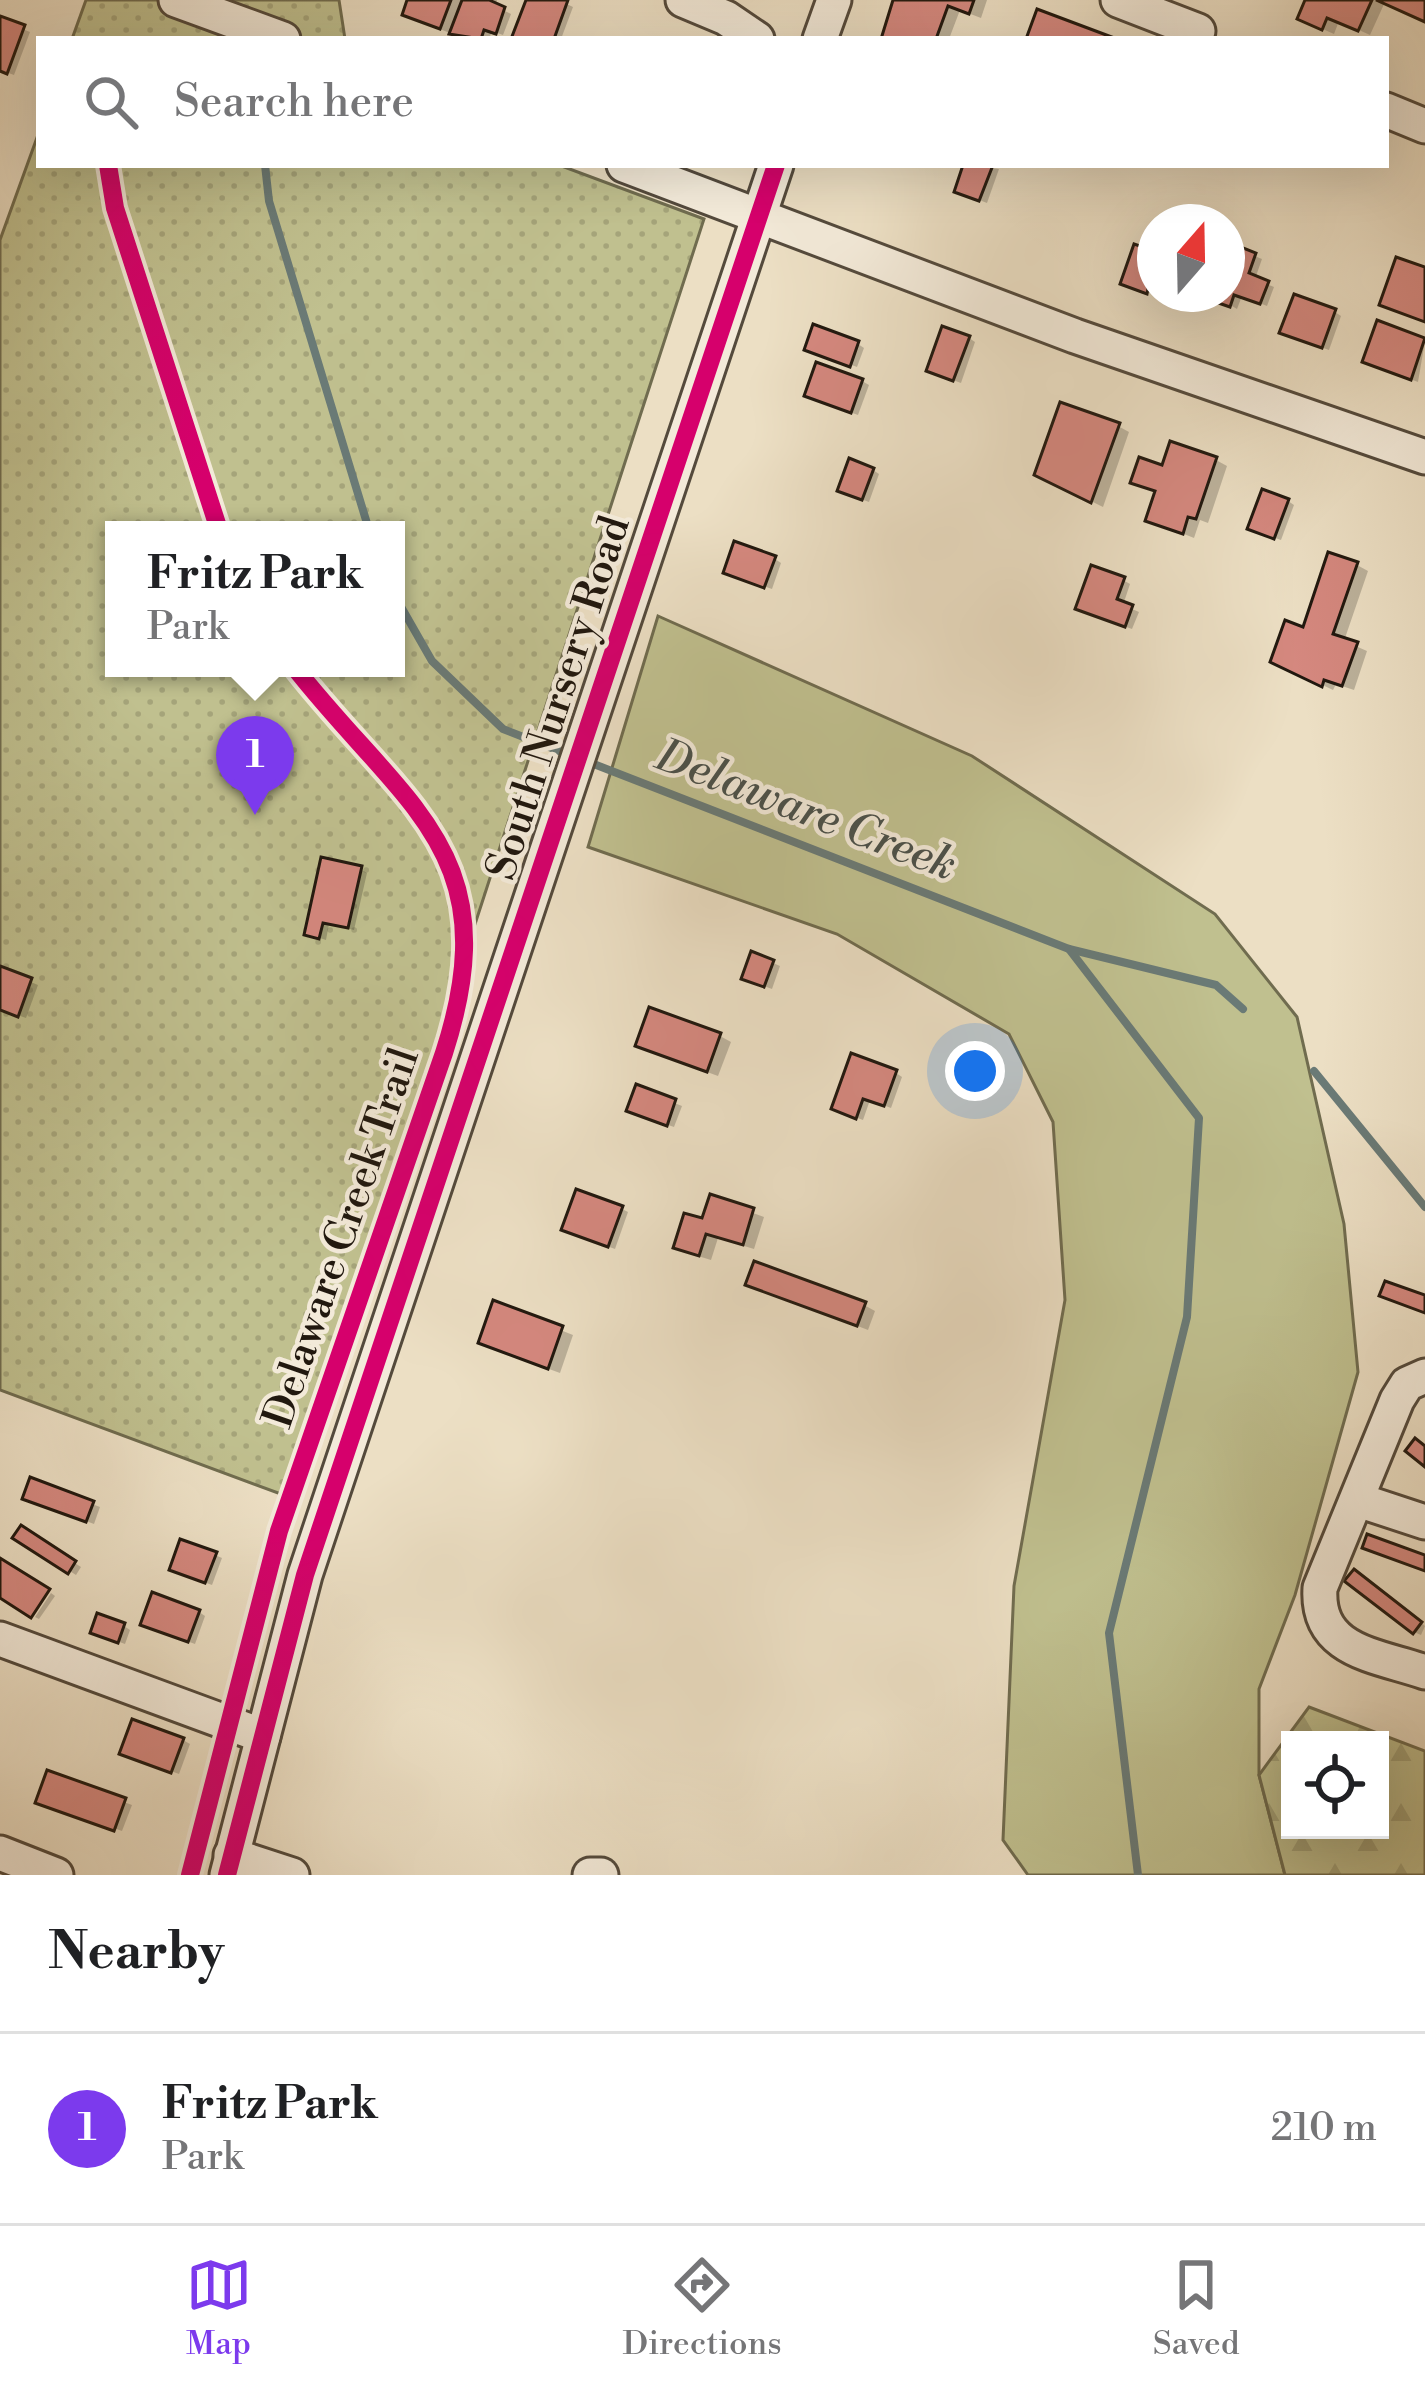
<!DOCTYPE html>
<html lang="en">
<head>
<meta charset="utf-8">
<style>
  :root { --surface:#fff; --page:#f2f2f2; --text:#202124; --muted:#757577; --line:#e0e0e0; --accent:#7c3aed }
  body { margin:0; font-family:"Libre Bodoni",serif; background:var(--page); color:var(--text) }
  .controls { position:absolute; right:36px; bottom:36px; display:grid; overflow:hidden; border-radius:0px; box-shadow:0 12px 48px #0002 }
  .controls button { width:108px; height:108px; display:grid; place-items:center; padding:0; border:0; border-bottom:3px solid var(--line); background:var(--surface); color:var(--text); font:60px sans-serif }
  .compass { position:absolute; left:1137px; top:204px; width:108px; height:108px; border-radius:50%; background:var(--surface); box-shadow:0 12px 48px #0002; rotate:20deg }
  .you { position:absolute; left:975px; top:1071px; width:42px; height:42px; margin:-30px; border:9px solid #fff; border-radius:50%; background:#1a73e8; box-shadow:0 0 0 18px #1a73e833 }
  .badge { display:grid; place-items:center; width:78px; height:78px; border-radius:50%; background:var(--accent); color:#fff; font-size:39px; font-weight:700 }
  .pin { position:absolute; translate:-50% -99px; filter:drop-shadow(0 3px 6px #0008) }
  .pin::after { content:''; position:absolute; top:63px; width:42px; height:36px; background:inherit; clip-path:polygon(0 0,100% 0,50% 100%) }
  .popup { position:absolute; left:105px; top:521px; width:300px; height:156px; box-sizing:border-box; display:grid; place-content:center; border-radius:0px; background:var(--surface); filter:drop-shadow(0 3px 9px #0005); font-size:39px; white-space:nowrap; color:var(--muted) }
  .popup b { font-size:45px; color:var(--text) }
  .popup::after { content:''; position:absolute; left:50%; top:100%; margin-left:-24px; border:24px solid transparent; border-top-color:var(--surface) }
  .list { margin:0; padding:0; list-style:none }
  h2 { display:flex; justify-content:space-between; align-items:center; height:156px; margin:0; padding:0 48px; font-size:51px }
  h2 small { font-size:39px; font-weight:400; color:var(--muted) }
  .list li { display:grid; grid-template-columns:78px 1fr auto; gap:36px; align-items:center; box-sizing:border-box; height:192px; padding:0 48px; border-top:3px solid var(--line) }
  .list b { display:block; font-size:45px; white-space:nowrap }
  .list p { margin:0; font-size:39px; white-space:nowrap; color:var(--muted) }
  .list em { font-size:39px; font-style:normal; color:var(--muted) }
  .icon { flex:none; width:66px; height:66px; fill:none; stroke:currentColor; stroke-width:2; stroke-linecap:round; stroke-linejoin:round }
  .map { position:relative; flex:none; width:1425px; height:1875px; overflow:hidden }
  .search { position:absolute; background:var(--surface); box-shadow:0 12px 48px #0002; left:36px; right:36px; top:36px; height:132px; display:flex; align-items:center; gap:30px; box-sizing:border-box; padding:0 42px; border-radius:0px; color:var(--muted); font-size:45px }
  .sheet { height:348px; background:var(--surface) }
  nav { display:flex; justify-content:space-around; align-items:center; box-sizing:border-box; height:168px; border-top:3px solid var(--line); background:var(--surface); font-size:33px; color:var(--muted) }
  nav a { display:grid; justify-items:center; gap:6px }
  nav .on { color:var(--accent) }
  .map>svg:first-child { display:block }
  .green { fill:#c0c08f; stroke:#706c4f; stroke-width:3 }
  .forest { fill:url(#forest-firs); stroke:#706c4f; stroke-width:3; fill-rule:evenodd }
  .park { fill:url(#park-dots); stroke:#706c4f; stroke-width:3; fill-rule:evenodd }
  .shadow { fill:#0003 }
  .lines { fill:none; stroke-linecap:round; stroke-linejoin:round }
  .stream { stroke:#6a7a76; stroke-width:8 }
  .building { fill:#d5887f; stroke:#21180f; stroke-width:3 }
  .minor-casing { stroke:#544a3c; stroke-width:39 }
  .minor { stroke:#f3ead9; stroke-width:33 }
  .cycleway-casing { stroke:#f3ead9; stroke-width:26 }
  .cycleway { stroke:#d6006c; stroke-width:18 }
  .labels { text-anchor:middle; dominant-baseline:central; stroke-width:9; stroke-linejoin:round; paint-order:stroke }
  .street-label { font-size:42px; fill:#21180f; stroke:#f3ead9 }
  .water-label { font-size:45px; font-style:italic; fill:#4b514b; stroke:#f3ead9 }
</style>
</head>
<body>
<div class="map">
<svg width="1425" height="1875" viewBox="0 0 1425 1875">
  <defs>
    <pattern id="forest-firs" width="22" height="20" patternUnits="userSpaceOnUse" patternTransform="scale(3)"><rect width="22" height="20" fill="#c0c08f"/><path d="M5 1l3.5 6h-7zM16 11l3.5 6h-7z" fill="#a5a47a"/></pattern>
    <pattern id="park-dots" width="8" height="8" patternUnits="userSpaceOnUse" patternTransform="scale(3)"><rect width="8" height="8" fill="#c0c08f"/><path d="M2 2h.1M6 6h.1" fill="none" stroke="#a5a47a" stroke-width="1.8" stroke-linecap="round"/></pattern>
  </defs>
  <rect width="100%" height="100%" fill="#ecdfc4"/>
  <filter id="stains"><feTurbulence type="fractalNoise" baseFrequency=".00167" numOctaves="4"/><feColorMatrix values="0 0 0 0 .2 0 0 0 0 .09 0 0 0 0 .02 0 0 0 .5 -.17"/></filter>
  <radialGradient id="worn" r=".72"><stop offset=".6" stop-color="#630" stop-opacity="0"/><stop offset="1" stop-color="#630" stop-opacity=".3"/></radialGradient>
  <path class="green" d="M658,616L972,756L1215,914L1297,1017L1344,1224L1358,1372L1295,1595L1259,1689V1775L1285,1875H1028L1003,1840L1014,1586L1065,1300L1053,1122L1009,1034L837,934L588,847Z"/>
  <path class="forest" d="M1309,1707L1425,1751V1875H1285L1259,1775ZM1290,1740H1380V1830H1290Z"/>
  <g class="park">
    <path d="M86,0H339L345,39H72Z"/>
    <path d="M39,132V165H559L704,219L289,1497L0,1390V240ZM114,530H396V668H114Z"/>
  </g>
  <g class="shadow">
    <path d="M410,0H497L495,6L511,14L503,35L492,31L489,39H465L412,18Z"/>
    <path d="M529,0H558L573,7L561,39H515Z"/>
    <path d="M897,0H987L981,18L960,10L949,39H886Z"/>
    <path d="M1308,0H1425V20L1385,2L1370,35L1339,21L1334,34L1311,24Z"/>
    <path d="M0,20L30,32L14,75L0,70Z"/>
    <path d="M966,165L999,169L987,203L964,194Z"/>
    <path d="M1230,246L1262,259L1255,279L1274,287L1267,306L1242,296L1237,309L1212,294H1227Z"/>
    <path d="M1136,248L1155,255V295L1130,286Z"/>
    <path d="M1335,312L1341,316L1329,350L1290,336Z"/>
    <path d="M1379,324L1425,341L1418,382L1372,365Z"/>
    <path d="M969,338L975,342L961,383L936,374Z"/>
    <path d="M858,344L864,348L857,367L810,349Z"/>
    <path d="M862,381L869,385L858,415L814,399Z"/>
    <path d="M1118,426L1129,432L1103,507L1048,480Z"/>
    <path d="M1216,460L1227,466L1208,523L1200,520L1194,538L1149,520L1158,493L1133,482L1164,468Z"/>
    <path d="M873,470L879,474L869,502L847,494Z"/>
    <path d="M1288,501L1294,505L1281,540L1257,532Z"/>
    <path d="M775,559L781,563L772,589L733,575Z"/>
    <path d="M1357,565L1368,571L1344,641L1367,651L1354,690L1336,684L1333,690L1285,667L1304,630Z"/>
    <path d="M1123,580L1130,584L1123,605L1139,612L1132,629L1085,612Z"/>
    <path d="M360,869L367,873L354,930L329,924L326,940L307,934Z"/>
    <path d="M773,963L780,966L772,989L751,981Z"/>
    <path d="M0,969L38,985L26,1018L0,1009Z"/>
    <path d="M720,1036L731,1042L718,1076L650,1051Z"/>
    <path d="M896,1073L902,1077L891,1108L870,1100L863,1120L841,1112Z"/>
    <path d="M637,1088L682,1106L674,1127L636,1114Z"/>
    <path d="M712,1198L764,1217L754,1249L718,1238L711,1260L688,1253Z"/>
    <path d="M622,1209L628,1212L615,1249L571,1233Z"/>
    <path d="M749,1284L864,1305L875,1311L868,1330Z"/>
    <path d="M495,1304L573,1335L560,1373L492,1348Z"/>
    <path d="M32,1481L100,1507L94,1524L32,1501Z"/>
    <path d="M22,1529L81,1567L76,1575L16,1537Z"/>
    <path d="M215,1555L222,1558L212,1585L179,1573Z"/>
    <path d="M1362,1576L1425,1626L1421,1635L1414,1632Z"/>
    <path d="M51,1593L55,1596L39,1619L35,1617Z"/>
    <path d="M199,1612L205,1616L195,1644L151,1628Z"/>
    <path d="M124,1626L130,1630L125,1644L100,1635Z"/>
    <path d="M183,1740L190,1744L179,1774L130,1756Z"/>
    <path d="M49,1774L132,1805L122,1831L42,1802Z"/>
  </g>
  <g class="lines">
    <g class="stream">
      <path d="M265,165L269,201L369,530"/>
      <path d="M396,598L432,661L503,729L572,756"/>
      <path d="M586,761L1069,949L1216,985L1243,1009"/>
      <path d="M1069,949L1199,1118L1187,1317L1109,1633L1138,1875"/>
      <path d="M1314,1071L1425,1207"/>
    </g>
  </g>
  <g class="building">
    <path d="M407,0H451L440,29L402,15Z"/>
    <path d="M462,0H489L505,7L496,34L484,30L481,39L449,34Z"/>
    <path d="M526,0H568L554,39H511Z"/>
    <path d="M893,0H974L969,14L948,6L936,39H881Z"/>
    <path d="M1305,0H1372L1358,31L1327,18L1322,30L1297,19Z"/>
    <path d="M1376,0H1425V22Z"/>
    <path d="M1037,9L1117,39H1026Z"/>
    <path d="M0,16L25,25L7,74L0,71Z"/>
    <path d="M963,165H993L979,201L954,192Z"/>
    <path d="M1228,242L1256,253L1249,273L1269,281L1260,304L1234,295L1230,307L1207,299L1209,294H1227Z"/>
    <path d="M1134,244L1155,251L1147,294L1120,284Z"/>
    <path d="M1396,257L1425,267V322L1379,305Z"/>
    <path d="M1294,294L1336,309L1322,348L1279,333Z"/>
    <path d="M1377,320L1425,338L1411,380L1362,362Z"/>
    <path d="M813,324L859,341L850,367L804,350Z"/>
    <path d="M942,326L970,336L953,381L926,371Z"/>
    <path d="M816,362L863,379L851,413L804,396Z"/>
    <path d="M1060,402L1120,423L1091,503L1034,475Z"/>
    <path d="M1170,441L1217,457L1196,519L1188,517L1183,534L1145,521L1155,491L1130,483L1139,457L1162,465Z"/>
    <path d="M849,458L874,468L862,500L837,491Z"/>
    <path d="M1262,489L1289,499L1274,539L1247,529Z"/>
    <path d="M734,541L776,556L764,588L723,573Z"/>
    <path d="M1328,552L1358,562L1333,634L1358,642L1342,686L1324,680L1322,687L1270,662L1285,620L1303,627Z"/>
    <path d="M1091,565L1125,577L1117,599L1133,605L1125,627L1075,609Z"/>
    <path d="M321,857L362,866L348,928L323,923L319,939L304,935Z"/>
    <path d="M751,951L774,960L764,987L741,979Z"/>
    <path d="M0,966L32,978L18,1017L0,1010Z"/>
    <path d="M649,1007L721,1033L707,1072L635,1046Z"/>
    <path d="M851,1053L897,1070L884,1106L863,1099L856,1119L831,1109Z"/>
    <path d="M636,1084L676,1099L667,1126L626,1111Z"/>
    <path d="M576,1189L623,1206L608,1247L561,1230Z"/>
    <path d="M710,1194L754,1208L743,1245L706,1234L699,1256L673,1248L684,1213L702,1218Z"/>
    <path d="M754,1261L866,1302L857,1326L745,1285Z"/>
    <path d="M1385,1281L1425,1295V1313L1379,1296Z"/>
    <path d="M493,1300L563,1326L548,1369L478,1343Z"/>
    <path d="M1415,1438L1425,1446V1467L1405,1451Z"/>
    <path d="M30,1477L94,1501L86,1522L22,1499Z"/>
    <path d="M21,1525L76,1561L68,1574L12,1538Z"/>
    <path d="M1367,1534L1425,1555V1571L1362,1548Z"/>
    <path d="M180,1539L217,1552L205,1583L169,1570Z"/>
    <path d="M0,1558L50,1589L31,1618L0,1598Z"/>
    <path d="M1354,1569L1422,1622L1413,1634L1344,1581Z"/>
    <path d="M152,1592L200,1610L188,1642L140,1625Z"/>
    <path d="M97,1613L125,1623L118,1643L90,1633Z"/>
    <path d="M132,1719L184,1738L171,1773L119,1754Z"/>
    <path d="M47,1770L126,1798L114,1831L35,1803Z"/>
  </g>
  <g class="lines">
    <g class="minor-casing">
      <g id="minor">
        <path d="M176,0L283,39"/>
        <path d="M683,0L726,18L757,39"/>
        <path d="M1118,0L1198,31"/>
        <path d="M820,39L834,0"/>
        <path d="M1386,110L1425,126"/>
        <path d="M624,165L1075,336L1425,457"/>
        <path d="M1425,1376L1407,1384L1397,1400L1320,1588C1316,1652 1376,1655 1425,1672"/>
        <path d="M1358,1500L1425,1522"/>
        <path d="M0,1639L263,1736"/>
        <path d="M0,1853L56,1875"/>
        <path d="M231,1855L292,1875"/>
        <path d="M227,1875L305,1575L776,165"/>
        <path d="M590,1875H601"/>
      </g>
    </g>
    <use href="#minor" class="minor"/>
    <g class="cycleway-casing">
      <g id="cycleway">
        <path d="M108,165L115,208L219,530"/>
        <path d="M190,1875L279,1531L444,1053C509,852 405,808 295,668"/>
        <path d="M227,1875L305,1575L776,165"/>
      </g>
    </g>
    <use href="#cycleway" class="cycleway"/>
  </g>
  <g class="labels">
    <g class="street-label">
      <text transform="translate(559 698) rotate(-72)">South Nursery Road</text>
      <text transform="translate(342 1238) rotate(-71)">Delaware Creek Trail</text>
    </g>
    <g class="water-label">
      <text transform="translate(806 811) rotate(21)">Delaware Creek</text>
    </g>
  </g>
  <rect width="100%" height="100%" filter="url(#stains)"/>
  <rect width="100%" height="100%" fill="url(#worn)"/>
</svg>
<div class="controls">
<button><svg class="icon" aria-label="locate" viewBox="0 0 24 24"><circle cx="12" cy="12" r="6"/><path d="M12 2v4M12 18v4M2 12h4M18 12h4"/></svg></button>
</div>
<svg class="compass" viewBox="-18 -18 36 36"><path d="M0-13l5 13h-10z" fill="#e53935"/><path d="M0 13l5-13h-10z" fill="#757577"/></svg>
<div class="you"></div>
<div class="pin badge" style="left:255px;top:815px">1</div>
<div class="popup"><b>Fritz Park</b>Park</div>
<div class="search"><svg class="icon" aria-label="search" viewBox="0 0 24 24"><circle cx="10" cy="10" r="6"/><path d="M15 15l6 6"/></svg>Search here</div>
</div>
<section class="sheet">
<h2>Nearby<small></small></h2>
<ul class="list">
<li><span class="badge">1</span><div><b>Fritz Park</b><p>Park</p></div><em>210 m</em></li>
</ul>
</section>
<nav>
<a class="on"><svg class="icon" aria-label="map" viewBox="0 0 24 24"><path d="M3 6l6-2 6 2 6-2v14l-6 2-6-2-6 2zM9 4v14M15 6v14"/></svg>Map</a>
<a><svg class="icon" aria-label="directions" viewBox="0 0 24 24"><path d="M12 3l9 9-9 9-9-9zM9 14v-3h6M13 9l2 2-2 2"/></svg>Directions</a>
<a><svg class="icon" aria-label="saved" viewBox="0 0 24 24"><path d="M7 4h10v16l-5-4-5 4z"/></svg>Saved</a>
</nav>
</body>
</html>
